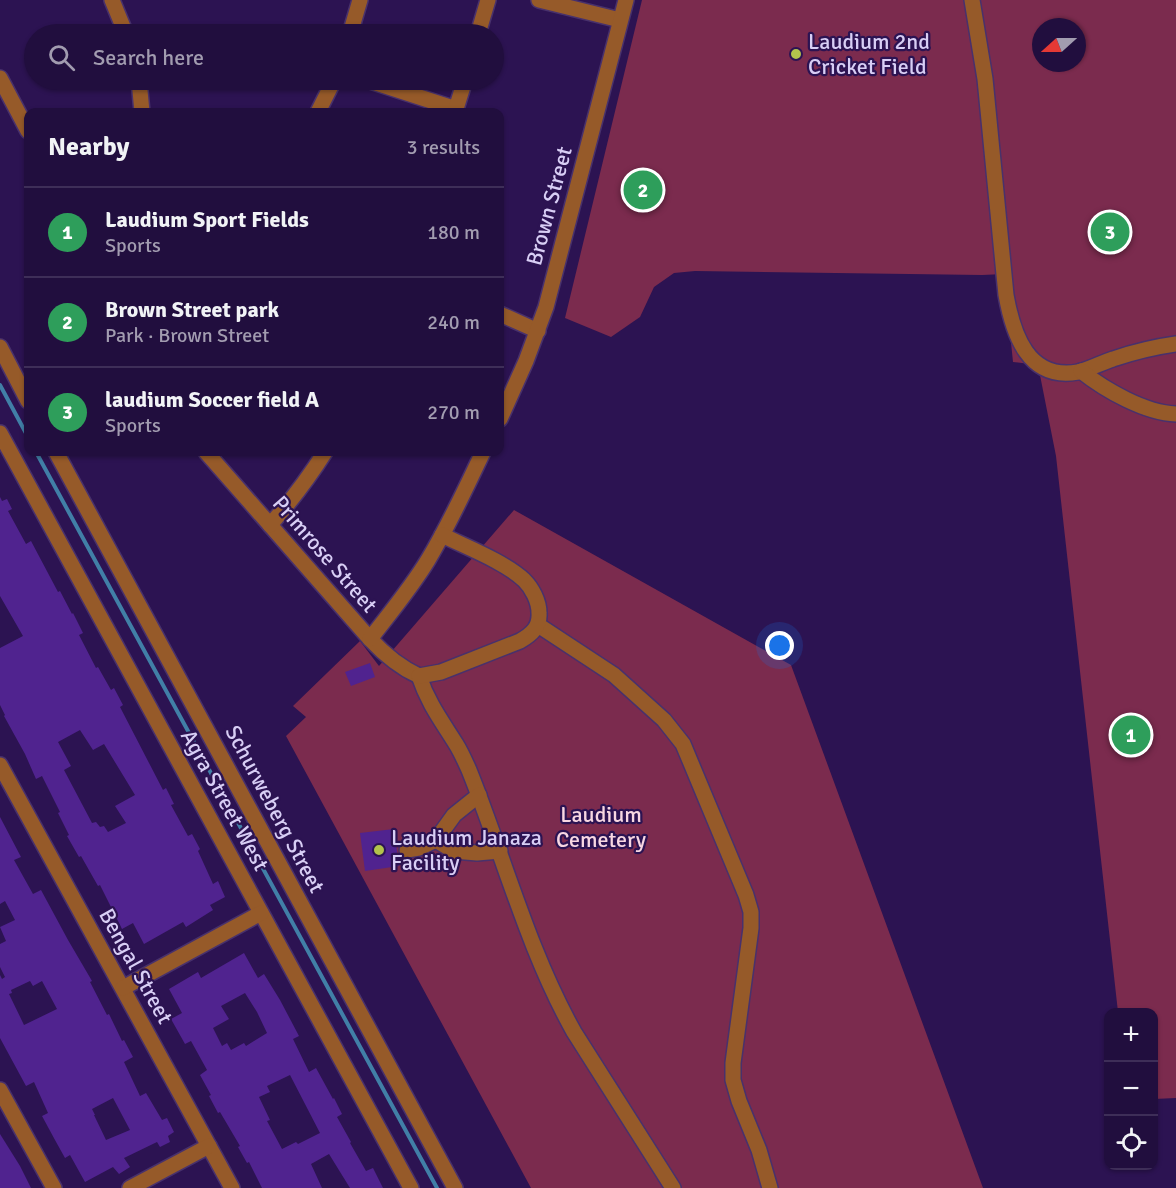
<!DOCTYPE html>
<html lang="en">
<head>
<meta charset="utf-8">
<style>
  :root { --surface:#210e3e; --page:#291745; --text:#f1f3f6; --muted:#a29cb0; --line:#3e2e58; --accent:#1a73e8 }
  body { margin:0; font-family:Signika,sans-serif; background:var(--page); color:var(--text) }
  .controls { position:absolute; right:18px; bottom:18px; display:grid; overflow:hidden; border-radius:12px; box-shadow:0 2px 4px #0004 }
  .controls button { width:54px; height:54px; display:grid; place-items:center; padding:0; border:0; border-bottom:2px solid var(--line); background:var(--surface); color:var(--text); font:30px sans-serif }
  .compass { position:absolute; left:1032px; top:18px; width:54px; height:54px; border-radius:50%; background:var(--surface); box-shadow:0 2px 4px #0004; rotate:249deg }
  .you { position:absolute; left:780px; top:646px; width:21px; height:21px; margin:-15px; border:4px solid #fff; border-radius:50%; background:#1a73e8; box-shadow:0 0 0 9px #1a73e833 }
  .badge { display:grid; place-items:center; width:39px; height:39px; border-radius:50%; background:var(--accent); color:#fff; font-size:20px; font-weight:700 }
  .pin { position:absolute; translate:-50% -50%; border:3px solid #fff; box-shadow:0 2px 6px #0006 }
  .list { margin:0; padding:0; list-style:none }
  h2 { display:flex; justify-content:space-between; align-items:center; height:78px; margin:0; padding:0 24px; font-size:26px }
  h2 small { font-size:20px; font-weight:400; color:var(--muted) }
  .list li { display:grid; grid-template-columns:39px 1fr auto; gap:18px; align-items:center; box-sizing:border-box; height:90px; padding:0 24px; border-top:2px solid var(--line) }
  .list b { display:block; font-size:22px; white-space:nowrap }
  .list p { margin:0; font-size:20px; white-space:nowrap; color:var(--muted) }
  .list em { font-size:20px; font-style:normal; color:var(--muted) }
  .icon { flex:none; width:33px; height:33px; fill:none; stroke:currentColor; stroke-width:2; stroke-linecap:round; stroke-linejoin:round }
  .map { position:relative; flex:none; width:1176px; height:1188px; overflow:hidden }
  .search { position:absolute; background:var(--surface); box-shadow:0 2px 4px #0004; left:24px; top:24px; width:480px; height:66px; display:flex; align-items:center; gap:15px; box-sizing:border-box; padding:0 21px; border-radius:33px; color:var(--muted); font-size:22px }
  .panel { position:absolute; background:var(--surface); box-shadow:0 2px 4px #0004; left:24px; top:108px; width:480px; height:348px; border-radius:12px }
  .map>svg:first-child { display:block }
  .green { fill:#7b2b4e; fill-rule:evenodd }
  .lines { fill:none; stroke-linecap:round; stroke-linejoin:round }
  .stream { stroke:#417fa7; stroke-width:4 }
  .building { fill:#50238f; fill-rule:evenodd }
  .minor-casing { stroke:#48316c; stroke-width:18 }
  .minor { stroke:#965a29; stroke-width:15 }
  .poi-dot { fill:#b2c34c; stroke:#2c1352; stroke-width:2 }
  .labels { text-anchor:middle; dominant-baseline:central; stroke-width:4.5; stroke-linejoin:round; paint-order:stroke }
  .poi-label { font-size:22px; fill:#d8cef5; stroke:#2c1352; text-anchor:start }
  .street-label { font-size:22px; fill:#d8cef5; stroke:#2c1352 }
  .park-label { font-size:22px; fill:#f8d7e2; stroke:#2c1352 }
</style>
</head>
<body>
<div class="map">
<svg width="1176" height="1188" viewBox="0 0 1176 1188">
  <rect width="100%" height="100%" fill="#2c1352"/>
  <g class="green">
    <path d="M642,0H1176V1098L1154,1099V1012H1118L1056,456L1038,365L1013,362L1004,274L982,275L695,271L674,273L654,287L640,317L611,337L565,318ZM1041,27H1077V63H1041Z"/>
    <path d="M514,510L791,665L983,1188H531L286,736L306,717L293,706L360,641L379,666Z"/>
  </g>
  <g class="lines">
    <g class="stream">
      <path d="M0,385L28,437"/>
      <path d="M36,452L437,1188"/>
    </g>
  </g>
  <g class="building">
    <path d="M0,497L2,501L7,499L12,509L8,511L26,544L31,541L58,592L60,591L72,614L73,613L83,633L79,635L96,668L98,667L111,690L114,688L123,705L120,707L163,790L166,788L174,804L171,805L188,836L192,834L200,849L198,851L213,884L218,881L225,897L210,905L213,910L186,927L183,922L144,944L133,923L122,929L100,885L98,886L81,856L79,857L67,836L69,835L58,813L60,812L42,776L36,779L25,754L4,716L5,715L0,705V648L23,636L0,596ZM80,730L93,750L104,744L135,795L115,806L126,823L108,832L104,826L100,827L96,822L92,823L64,770L71,766L58,742Z"/>
    <path d="M370,663L375,677L351,686L345,672Z"/>
    <path d="M0,817L21,857L14,860L33,894L41,890L68,940L92,981L90,982L107,1015L109,1014L122,1041L124,1040L133,1057L124,1062L140,1096L146,1093L162,1120L167,1118L174,1132L168,1136L170,1142L160,1147L157,1142L124,1158L130,1167L119,1174L113,1167L85,1182L70,1155L65,1158L55,1140L42,1116L48,1113L34,1082L26,1086L0,1038V975L2,979L5,977L0,967V944L6,941L0,927L15,920L5,901L0,904ZM30,981L33,986L42,981L57,1009L24,1025L9,994L12,993L11,990ZM113,1098L130,1130L106,1140L94,1115H95L92,1109Z"/>
    <path d="M394,829L399,866L365,871L360,833Z"/>
    <path d="M244,953L258,978L264,974L280,1000L299,1036L293,1039L309,1072L316,1068L333,1099L334,1098L342,1114L337,1117L351,1142L350,1143L366,1171L373,1168L383,1188H350L329,1154L311,1164L322,1188H262L249,1162L247,1163L238,1147L240,1146L220,1112L218,1113L209,1096L211,1095L200,1075L207,1070L191,1041L185,1044L171,1019L182,1013L169,989L198,972L201,978ZM245,993L257,1012L267,1033L246,1046L244,1043L231,1050L227,1043L222,1046L213,1028L229,1019L221,1006ZM290,1075L320,1133L298,1144L296,1142L282,1149L267,1121L270,1120L259,1097L270,1092L267,1086Z"/>
    <path d="M0,1134L20,1166L31,1188H0Z"/>
  </g>
  <g class="lines">
    <g class="minor-casing">
      <g id="minor">
        <path d="M112,0L126,34"/>
        <path d="M539,0L620,20"/>
        <path d="M972,0L985,79L1006,295C1013,334 1028,381 1078,372C1088,370 1103,362 1113,359C1134,352 1154,347 1176,344"/>
        <path d="M350,34L360,0"/>
        <path d="M478,34L488,0"/>
        <path d="M0,78L28,131"/>
        <path d="M139,80L142,112"/>
        <path d="M367,80L456,109"/>
        <path d="M318,112L334,80"/>
        <path d="M455,112L465,80"/>
        <path d="M500,314L538,331"/>
        <path d="M0,347L28,401"/>
        <path d="M1081,371C1105,390 1145,413 1176,414"/>
        <path d="M500,419L526,361L546,307L626,0"/>
        <path d="M0,433L411,1188"/>
        <path d="M56,452L455,1188"/>
        <path d="M206,452L370,639C385,655 399,667 419,676"/>
        <path d="M270,525C291,501 308,479 325,452"/>
        <path d="M538,625L614,675L664,720L683,744L746,895L751,912V928L733,1063V1080L739,1101L759,1150L770,1188"/>
        <path d="M370,639C390,613 411,588 428,560C449,525 466,488 483,452"/>
        <path d="M419,676C428,703 441,720 456,744C461,752 465,761 469,770C504,857 528,950 574,1032L673,1188"/>
        <path d="M419,676L441,672L520,641C532,634 540,627 539,613C539,601 532,588 524,580C505,562 466,547 442,535"/>
        <path d="M0,765L232,1188"/>
        <path d="M436,840L454,851L477,853L500,851"/>
        <path d="M407,850L419,848L436,840L454,815L479,795"/>
        <path d="M123,988L261,913"/>
        <path d="M0,1090L54,1188"/>
        <path d="M130,1188L209,1146"/>
      </g>
    </g>
    <use href="#minor" class="minor"/>
  </g>
  <g class="poi-dot">
    <circle cx="796" cy="54" r="6"/>
    <circle cx="379" cy="850" r="6"/>
  </g>
  <g class="labels">
    <g class="poi-label">
      <text x="808" y="41">Laudium 2nd<tspan x="808" dy="25">Cricket Field</tspan></text>
      <text x="391" y="837">Laudium Janaza<tspan x="391" dy="25">Facility</tspan></text>
    </g>
    <g class="street-label">
      <text transform="translate(549 206) rotate(-75)">Brown Street</text>
      <text transform="translate(325 554) rotate(49)">Primrose Street</text>
      <text transform="translate(225 800) rotate(61)">Agra Street West</text>
      <text transform="translate(275 809) rotate(62)">Schurweberg Street</text>
      <text transform="translate(136 966) rotate(61)">Bengal Street</text>
    </g>
    <g class="park-label">
      <text x="601" y="814">Laudium<tspan x="601" dy="25">Cemetery</tspan></text>
    </g>
  </g>
</svg>
<div class="controls">
<button>+</button>
<button>−</button>
<button><svg class="icon" aria-label="locate" viewBox="0 0 24 24"><circle cx="12" cy="12" r="6"/><path d="M12 2v4M12 18v4M2 12h4M18 12h4"/></svg></button>
</div>
<svg class="compass" viewBox="-18 -18 36 36"><path d="M0-13l5 13h-10z" fill="#e53935"/><path d="M0 13l5-13h-10z" fill="#a29cb0"/></svg>
<div class="you"></div>
<div class="pin badge" style="left:1131px;top:735px;background:#2e9e5b">1</div>
<div class="pin badge" style="left:643px;top:190px;background:#2e9e5b">2</div>
<div class="pin badge" style="left:1110px;top:232px;background:#2e9e5b">3</div>
<div class="search"><svg class="icon" aria-label="search" viewBox="0 0 24 24"><circle cx="10" cy="10" r="6"/><path d="M15 15l6 6"/></svg>Search here</div>
<section class="panel">
<h2>Nearby<small>3 results</small></h2>
<ul class="list">
<li><span class="badge" style="background:#2e9e5b">1</span><div><b>Laudium Sport Fields</b><p>Sports</p></div><em>180 m</em></li>
<li><span class="badge" style="background:#2e9e5b">2</span><div><b>Brown Street park</b><p>Park · Brown Street</p></div><em>240 m</em></li>
<li><span class="badge" style="background:#2e9e5b">3</span><div><b>laudium Soccer field A</b><p>Sports</p></div><em>270 m</em></li>
</ul>
</section>
</div>
</body>
</html>
